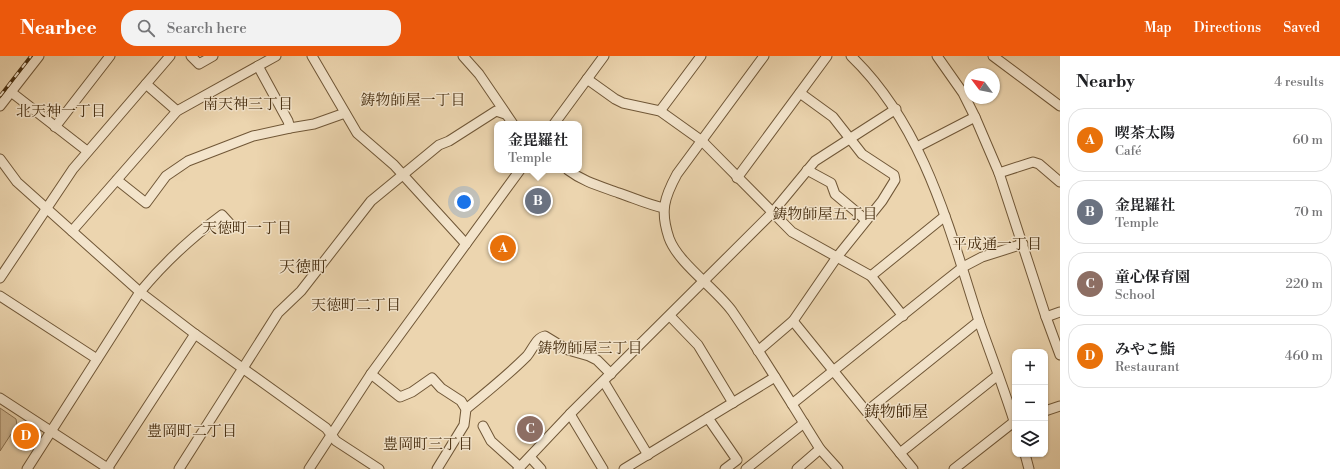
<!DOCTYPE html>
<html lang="en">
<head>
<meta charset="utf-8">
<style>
  :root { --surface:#fff; --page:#f2f2f2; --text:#202124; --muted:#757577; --line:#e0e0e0; --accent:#ea580c }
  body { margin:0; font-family:"Libre Bodoni","Noto Serif JP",serif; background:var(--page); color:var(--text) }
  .controls { position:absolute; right:12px; bottom:12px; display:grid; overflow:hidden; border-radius:8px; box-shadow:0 1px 3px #0004 }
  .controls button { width:36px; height:36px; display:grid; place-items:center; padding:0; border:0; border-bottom:1px solid var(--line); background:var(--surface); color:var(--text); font:20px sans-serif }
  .compass { position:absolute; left:964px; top:12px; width:36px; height:36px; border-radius:50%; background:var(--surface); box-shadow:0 1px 3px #0004; rotate:302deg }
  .you { position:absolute; left:464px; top:146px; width:14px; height:14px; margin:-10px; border:3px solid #fff; border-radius:50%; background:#1a73e8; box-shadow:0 0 0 6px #1a73e833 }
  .badge { display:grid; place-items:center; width:26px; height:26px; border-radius:50%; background:var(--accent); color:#fff; font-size:13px; font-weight:700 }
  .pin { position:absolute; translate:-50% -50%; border:2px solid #fff; box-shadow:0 1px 4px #0006 }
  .popup { position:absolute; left:494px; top:65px; width:88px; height:52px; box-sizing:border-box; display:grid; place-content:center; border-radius:8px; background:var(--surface); filter:drop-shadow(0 1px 3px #0005); font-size:13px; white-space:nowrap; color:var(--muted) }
  .popup b { font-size:15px; color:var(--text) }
  .popup::after { content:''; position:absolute; left:50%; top:100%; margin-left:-8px; border:8px solid transparent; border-top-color:var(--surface) }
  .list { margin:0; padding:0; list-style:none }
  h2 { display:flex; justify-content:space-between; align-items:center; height:52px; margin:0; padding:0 16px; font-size:17px }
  h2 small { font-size:13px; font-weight:400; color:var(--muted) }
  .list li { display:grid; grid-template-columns:26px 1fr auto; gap:12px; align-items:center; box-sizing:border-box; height:64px; margin:0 8px 8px; padding:0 8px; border:1px solid var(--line); border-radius:16px }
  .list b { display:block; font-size:15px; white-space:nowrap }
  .list p { margin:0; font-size:13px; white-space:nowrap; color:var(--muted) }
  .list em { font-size:13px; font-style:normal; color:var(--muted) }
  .icon { flex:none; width:22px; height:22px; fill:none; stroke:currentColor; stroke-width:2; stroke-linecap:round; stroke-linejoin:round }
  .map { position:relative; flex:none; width:1060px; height:413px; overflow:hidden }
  header { display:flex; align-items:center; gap:24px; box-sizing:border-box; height:56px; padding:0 20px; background:var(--accent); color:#fff }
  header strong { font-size:19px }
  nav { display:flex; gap:22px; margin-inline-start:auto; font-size:14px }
  .search { width:280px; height:36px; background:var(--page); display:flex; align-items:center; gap:10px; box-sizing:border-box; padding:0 14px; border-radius:16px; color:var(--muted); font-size:15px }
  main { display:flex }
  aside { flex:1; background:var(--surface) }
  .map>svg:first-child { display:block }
  .green { fill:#d0b894; stroke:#8b7252 }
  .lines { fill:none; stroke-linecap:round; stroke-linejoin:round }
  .minor-casing { stroke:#705737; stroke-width:11 }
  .minor { stroke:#f3e4cb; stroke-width:9 }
  .rail-casing { stroke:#462d0f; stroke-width:3.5 }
  .rail { stroke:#f3e4cb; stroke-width:2; stroke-dasharray:6; stroke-linecap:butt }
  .labels { text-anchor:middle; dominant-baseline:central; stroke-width:3; stroke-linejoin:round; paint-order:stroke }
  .neighbourhood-label { font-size:15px; fill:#462d0f; stroke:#f3e4cb }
  .quarter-label { font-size:16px; fill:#462d0f; stroke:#f3e4cb }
</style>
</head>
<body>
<header>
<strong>Nearbee</strong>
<div class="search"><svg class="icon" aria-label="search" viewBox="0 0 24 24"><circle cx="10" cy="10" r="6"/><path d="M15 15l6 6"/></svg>Search here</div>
<nav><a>Map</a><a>Directions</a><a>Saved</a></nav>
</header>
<main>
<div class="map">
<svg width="1060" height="413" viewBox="0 0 1060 413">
  <rect width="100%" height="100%" fill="#ecd5af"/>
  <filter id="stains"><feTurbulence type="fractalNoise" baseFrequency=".005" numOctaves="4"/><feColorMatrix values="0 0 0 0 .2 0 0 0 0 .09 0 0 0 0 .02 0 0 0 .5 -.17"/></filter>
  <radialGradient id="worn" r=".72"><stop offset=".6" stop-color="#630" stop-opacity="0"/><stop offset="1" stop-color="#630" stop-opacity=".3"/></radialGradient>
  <path class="green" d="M0,352L16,363L17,369L0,395Z"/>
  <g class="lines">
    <g class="minor-casing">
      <g id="minor">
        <path d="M191,0L199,8L213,0"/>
        <path d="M312,0L357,77L394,109L466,188"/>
        <path d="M463,0L479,18L513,68"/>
        <path d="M764,0L677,118C664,142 660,155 669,182C678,207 715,232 732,255C763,300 791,347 820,393L838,413"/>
        <path d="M851,0C924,70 949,172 979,265C991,299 1004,333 1015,368"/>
        <path d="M937,0L963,37L975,61L999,117L1046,261L1060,299"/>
        <path d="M993,0L1060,50"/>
        <path d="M258,10L288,65L290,72"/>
        <path d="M587,23L615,43L623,47L660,55L702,85L792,176L871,220L903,260"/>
        <path d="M146,28L177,55"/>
        <path d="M11,36L87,95"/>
        <path d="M0,50L39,0"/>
        <path d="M660,55L701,0"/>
        <path d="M554,68L604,0"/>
        <path d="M55,71L110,0"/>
        <path d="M917,91L975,61"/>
        <path d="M0,103L17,126L140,236L195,278L326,372L336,385L379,413"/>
        <path d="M568,114C584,126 600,130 619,137C634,142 649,149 664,152"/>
        <path d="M807,114L831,127L835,138L866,164"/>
        <path d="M999,117L1033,106L1039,108L1060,126"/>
        <path d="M737,122L827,0"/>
        <path d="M117,124L146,147L166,120L188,105L253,80L290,72L314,68L345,57"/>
        <path d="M72,175L177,55L276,0"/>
        <path d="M871,220L945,160"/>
        <path d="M0,222L73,113L170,0"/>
        <path d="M0,240L97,303"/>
        <path d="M670,260L698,289L733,347"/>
        <path d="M1046,261L1060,256"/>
        <path d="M793,265L913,413"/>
        <path d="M758,295L793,265L837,201L882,145L895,124L894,119L862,98L833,61L800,37"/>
        <path d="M371,318L400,341L412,336L432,322L441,332L461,345L466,353L464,369L437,413"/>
        <path d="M604,326L648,399"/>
        <path d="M0,342L109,413"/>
        <path d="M792,348L944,226L963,211L982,201L1023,188"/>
        <path d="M466,353C487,336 508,319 527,300C533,293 536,282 545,280L568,294L589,300L597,304L611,318"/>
        <path d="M867,355L979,265"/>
        <path d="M1045,355L1060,350"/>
        <path d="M570,358L603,413"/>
        <path d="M708,362L737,404L725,413"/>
        <path d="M483,370L491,385L520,411"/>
        <path d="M900,397L998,319"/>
        <path d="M1025,398L1029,413"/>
        <path d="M530,401L541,413"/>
        <path d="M27,413L140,236C164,207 192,181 222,159L232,170"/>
        <path d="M107,413L195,278"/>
        <path d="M179,413L278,257L301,235L371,145L439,89L449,85L496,55L505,58"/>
        <path d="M309,413L371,318L520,114"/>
        <path d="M518,413L570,358L772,157L815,105L896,53"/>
        <path d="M624,413L775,321"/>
        <path d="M746,413L804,367"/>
        <path d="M797,413L820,393"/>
        <path d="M954,413L1015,365"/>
      </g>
    </g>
    <use href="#minor" class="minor"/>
    <g class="rail-casing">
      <path id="rail" d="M0,40L31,0"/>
    </g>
    <use href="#rail" class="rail"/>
  </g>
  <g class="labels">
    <g class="neighbourhood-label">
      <text x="413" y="44">鋳物師屋一丁目</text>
      <text x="248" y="48">南天神三丁目</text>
      <text x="61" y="55">北天神一丁目</text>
      <text x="825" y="158">鋳物師屋五丁目</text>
      <text x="247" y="172">天徳町一丁目</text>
      <text x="997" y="188">平成通一丁目</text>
      <text x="356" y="249">天徳町二丁目</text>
      <text x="590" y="292">鋳物師屋三丁目</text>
      <text x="192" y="375">豊岡町二丁目</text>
      <text x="428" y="388">豊岡町三丁目</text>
    </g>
    <g class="quarter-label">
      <text x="303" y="211">天徳町</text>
      <text x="896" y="356">鋳物師屋</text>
    </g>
  </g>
  <rect width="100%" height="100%" filter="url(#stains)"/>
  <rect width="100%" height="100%" fill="url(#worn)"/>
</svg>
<div class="controls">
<button>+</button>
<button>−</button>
<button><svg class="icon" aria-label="layers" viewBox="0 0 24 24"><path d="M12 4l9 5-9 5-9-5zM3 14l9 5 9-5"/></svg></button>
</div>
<svg class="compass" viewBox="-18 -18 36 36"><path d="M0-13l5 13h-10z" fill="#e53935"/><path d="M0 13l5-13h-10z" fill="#757577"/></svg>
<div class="you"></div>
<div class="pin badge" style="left:503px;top:192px;background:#e8710a">A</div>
<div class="pin badge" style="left:538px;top:145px;background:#6b7280">B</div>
<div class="popup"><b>金毘羅社</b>Temple</div>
<div class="pin badge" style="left:530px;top:373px;background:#8d6e63">C</div>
<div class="pin badge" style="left:26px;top:380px;background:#e8710a">D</div>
</div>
<aside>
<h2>Nearby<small>4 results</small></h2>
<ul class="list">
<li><span class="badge" style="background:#e8710a">A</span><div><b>喫茶太陽</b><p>Café</p></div><em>60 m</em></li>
<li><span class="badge" style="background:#6b7280">B</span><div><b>金毘羅社</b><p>Temple</p></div><em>70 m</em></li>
<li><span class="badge" style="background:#8d6e63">C</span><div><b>童心保育園</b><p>School</p></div><em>220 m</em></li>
<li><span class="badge" style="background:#e8710a">D</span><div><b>みやこ鮨</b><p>Restaurant</p></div><em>460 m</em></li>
</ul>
</aside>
</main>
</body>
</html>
